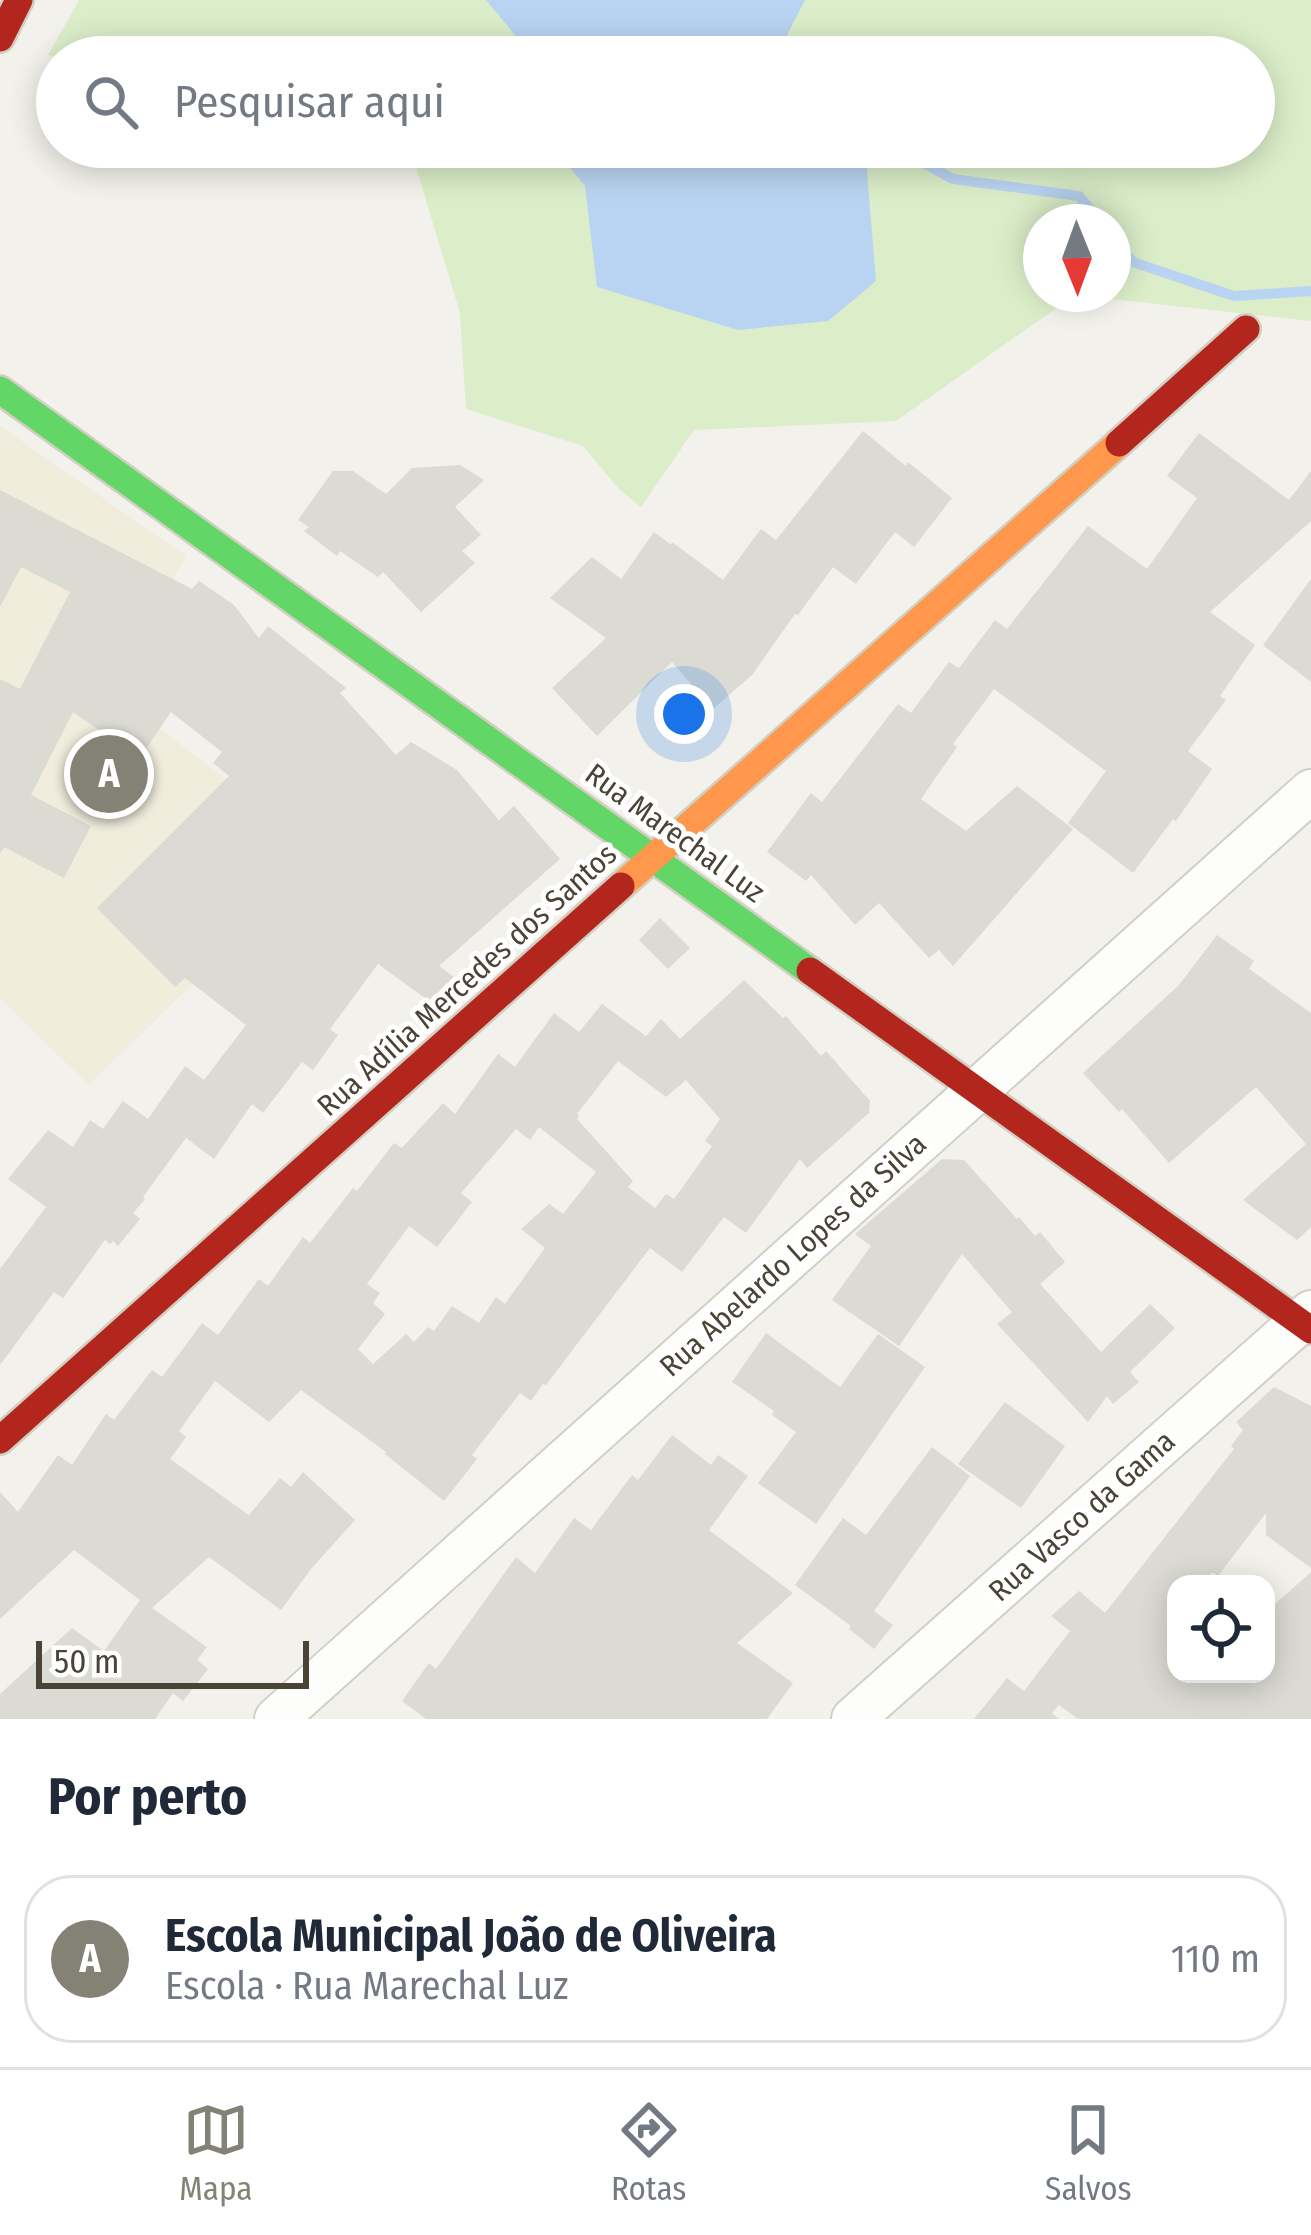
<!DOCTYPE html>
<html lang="pt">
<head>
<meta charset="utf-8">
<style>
  :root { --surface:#fff; --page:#f6f6f7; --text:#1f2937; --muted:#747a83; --line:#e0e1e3; --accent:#848175 }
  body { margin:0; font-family:"Fira Sans Condensed",sans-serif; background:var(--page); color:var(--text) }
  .controls { position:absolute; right:36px; bottom:36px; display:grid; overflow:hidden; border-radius:24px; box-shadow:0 6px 30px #0003 }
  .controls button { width:108px; height:108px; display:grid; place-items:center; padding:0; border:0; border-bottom:3px solid var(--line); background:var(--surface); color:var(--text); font:60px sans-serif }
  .compass { position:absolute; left:1023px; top:204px; width:108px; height:108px; border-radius:50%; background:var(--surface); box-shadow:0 6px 30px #0003; rotate:179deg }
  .scale { position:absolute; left:36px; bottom:30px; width:273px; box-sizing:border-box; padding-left:12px; border:6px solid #494436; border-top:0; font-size:33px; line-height:42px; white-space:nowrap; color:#494436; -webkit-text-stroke:9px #fff; paint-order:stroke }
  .you { position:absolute; left:684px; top:714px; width:42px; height:42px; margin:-30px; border:9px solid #fff; border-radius:50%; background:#1a73e8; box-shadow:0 0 0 18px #1a73e833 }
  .badge { display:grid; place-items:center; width:78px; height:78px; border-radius:50%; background:var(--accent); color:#fff; font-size:39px; font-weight:700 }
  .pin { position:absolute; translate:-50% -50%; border:6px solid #fff; box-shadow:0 3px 12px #0006 }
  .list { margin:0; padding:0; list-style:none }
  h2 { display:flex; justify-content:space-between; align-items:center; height:156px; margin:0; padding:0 48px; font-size:51px }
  h2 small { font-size:39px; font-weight:400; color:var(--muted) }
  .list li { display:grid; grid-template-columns:78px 1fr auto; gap:36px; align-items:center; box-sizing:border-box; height:168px; margin:0 24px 24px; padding:0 24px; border:3px solid var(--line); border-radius:48px }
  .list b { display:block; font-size:45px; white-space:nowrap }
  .list p { margin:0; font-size:39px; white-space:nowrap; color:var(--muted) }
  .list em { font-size:39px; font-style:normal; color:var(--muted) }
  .icon { flex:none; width:66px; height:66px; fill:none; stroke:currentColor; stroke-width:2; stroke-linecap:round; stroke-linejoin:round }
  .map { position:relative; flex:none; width:1311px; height:1719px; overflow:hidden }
  .search { position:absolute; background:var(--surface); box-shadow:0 6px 30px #0003; left:36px; right:36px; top:36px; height:132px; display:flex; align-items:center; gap:30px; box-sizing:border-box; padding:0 42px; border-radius:66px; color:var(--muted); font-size:45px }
  .sheet { height:348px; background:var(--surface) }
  nav { display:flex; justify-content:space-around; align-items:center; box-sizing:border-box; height:168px; border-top:3px solid var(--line); background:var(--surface); font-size:33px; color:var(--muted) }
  nav a { display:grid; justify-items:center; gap:6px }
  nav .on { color:var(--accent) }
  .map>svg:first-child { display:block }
  .education { fill:#f0eddd }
  .green { fill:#dbeec9; fill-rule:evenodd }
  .water { fill:#b9d4f2 }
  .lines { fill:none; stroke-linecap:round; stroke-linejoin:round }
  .stream { stroke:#b9d4f2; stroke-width:10 }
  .building { fill:#dbdad3; fill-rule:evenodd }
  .street-casing { stroke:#d0cfc8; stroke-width:46 }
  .fast-casing { stroke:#d2cfc1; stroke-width:32 }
  .slow-casing { stroke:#d2cfc1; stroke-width:32 }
  .jam-casing { stroke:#d2cfc1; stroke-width:32 }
  .street { stroke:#fdfdfc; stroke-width:42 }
  .fast { stroke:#63d668; stroke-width:27 }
  .slow { stroke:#ff974d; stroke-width:27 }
  .jam { stroke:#b3261e; stroke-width:27 }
  .labels { text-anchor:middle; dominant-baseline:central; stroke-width:10; stroke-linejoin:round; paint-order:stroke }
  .street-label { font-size:30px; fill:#494436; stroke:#fff }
</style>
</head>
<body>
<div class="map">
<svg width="1311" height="1719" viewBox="0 0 1311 1719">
  <rect width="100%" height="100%" fill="#f2f1eb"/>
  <path class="education" d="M0,426L186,556L112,692L325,855L89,1085L0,999Z"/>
  <path class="green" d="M79,0H1311V321L1075,295L896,421L694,430L641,507L619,489L583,446L466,409L460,313L410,147H1254V57H59L48,55ZM1041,222H1113V294H1041Z"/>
  <g class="water">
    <path d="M486,0H805L776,57H533Z"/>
    <path d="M553,147H845L866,160L876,281L828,321L738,330L597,287L585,186Z"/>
  </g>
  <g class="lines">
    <g class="stream">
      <path d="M866,160L898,149L953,179L1079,196L1101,222"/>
      <path d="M1113,237L1133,262L1234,296L1311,291"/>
    </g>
  </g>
  <g class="building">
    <path d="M863,431L906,466L908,462L952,498L914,547L895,532L856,584L833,567L798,615L795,614L752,675L713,709L672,662L597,736L552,688L606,638L550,598L592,557L621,579L654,532L671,545L672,542L723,580L761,529L776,540Z"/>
    <path d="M1199,433L1289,500L1311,471V521L1210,612L1255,645L1220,696L1226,700L1188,751L1212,769L1176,821L1173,819L1133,873L1068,823L1106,771L994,689L953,744L957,747L921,799L966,831L1017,786L1073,829L953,966L939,950L929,958L879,903L855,925L811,875L806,881L767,852L811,793L822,802L898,704L911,713L949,662L959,668L995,620L1007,629L1088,526L1147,569L1197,498L1167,476Z"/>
    <path d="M460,465L484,480L455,507L481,535L462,551L475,563L421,612L383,572L378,577L340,551L337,556L304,531L309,527L298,520L333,471H353L386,494L412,468Z"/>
    <path d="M0,490L192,589L199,581L234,605L259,638L268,626L346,688L340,693L396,755L411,742L457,770L499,820L514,806L560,859L439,966L454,977L429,1001L378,964L330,1029L338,1035L313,1070L302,1062L263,1113L252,1104L214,1159L186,1138L143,1197L145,1199L133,1213L140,1219L118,1246L113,1241L110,1244L105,1240L63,1298L54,1292L0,1365V1269L46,1207L8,1179L48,1130L73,1147L90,1120L103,1129L123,1101L148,1119L185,1066L204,1080L246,1025L185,978L175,987L97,908L229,776L213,763L222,752L171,712L140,758L73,712L31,795L91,826L64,878L4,847L0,854V679L20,689L70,592L21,567L0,607Z"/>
    <path d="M1311,579V682L1263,645Z"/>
    <path d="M660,918L690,948L668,969L639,940Z"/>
    <path d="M1217,935L1254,961L1249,969L1311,1013V1227L1297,1240L1243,1200L1306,1144L1256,1087L1169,1163L1122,1109L1119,1112L1083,1073L1179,985Z"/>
    <path d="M744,980L783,1018L786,1016L821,1056L826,1051L870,1101L869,1113L807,1168L800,1159L746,1233L724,1217L682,1272L650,1248L546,1385L543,1384L531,1401L520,1393L472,1455L477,1459L444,1501L385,1454L386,1452L301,1390L269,1422L215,1381L179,1431L186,1437L170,1459L249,1515L280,1478L291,1487L303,1472L355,1520L311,1569L281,1610L209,1557L152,1608L207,1647L197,1660L208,1669L183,1701L173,1693L155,1719H0V1694L72,1628L104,1651L140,1600L74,1550L0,1619V1492L18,1512L58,1455L72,1465L106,1414L114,1420L152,1370L162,1377L202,1323L218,1335L259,1279L268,1286L303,1237L310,1243L353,1188L357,1191L394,1143L402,1148L443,1103L455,1114L498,1054L515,1067L554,1013L579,1032L602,1004L646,1036L661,1019L680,1039ZM618,1061L666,1097L686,1080L720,1119L705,1141L712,1146L674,1199L666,1194L655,1208L628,1187L633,1181L577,1119L579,1115L577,1114ZM539,1127L596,1172L563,1214L549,1204L521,1229L545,1248L505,1304L496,1297L479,1323L452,1306L434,1331L428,1327L414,1342L406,1334L373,1364L358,1349L385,1314L373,1303L380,1293L367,1284L409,1226L437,1247L472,1202L461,1193L516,1129L530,1140Z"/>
    <path d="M942,1159L964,1160L1017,1219L1019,1217L1035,1236L1040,1232L1065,1262L1040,1284L1101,1352L1150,1304L1175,1328L1130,1372L1139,1382L1113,1404L1107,1396L1088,1422L997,1324L1012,1312L962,1254L899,1346L832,1300L871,1246L855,1234Z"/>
    <path d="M766,1333L840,1387L878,1334L925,1367L816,1524L758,1483L796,1432L772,1415L774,1411L732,1382Z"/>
    <path d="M1274,1387L1311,1406V1568L1266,1535V1513L1218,1576L1212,1572L1203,1584H1176V1674H1266V1612L1311,1572V1719H1078L1059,1705L1052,1713L1059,1719H974L1007,1678L1024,1691L1070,1631L1051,1616L1079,1591L1105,1613L1234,1449L1231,1446L1243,1430L1236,1422Z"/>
    <path d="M1005,1402L1065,1446L1021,1508L958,1464Z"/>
    <path d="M672,1435L711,1465L718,1455L748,1476L709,1530L793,1593L737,1643L793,1683L767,1719H426L402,1701L429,1663L436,1669L516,1557L535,1573L574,1518L591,1530L632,1475L638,1480Z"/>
    <path d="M932,1447L970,1476L874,1611L893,1625L874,1649L849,1629L851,1626L795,1585L843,1518L866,1535Z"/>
  </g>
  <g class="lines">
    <g class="street-casing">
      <g id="street">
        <path d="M276,1719L1311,791"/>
        <path d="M853,1719L1311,1312"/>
      </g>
    </g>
    <g class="fast-casing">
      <path id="fast" d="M0,390L810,971"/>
    </g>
    <g class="slow-casing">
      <path id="slow" d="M621,886L1119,443"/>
    </g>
    <g class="jam-casing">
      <g id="jam">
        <path d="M0,38L19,0"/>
        <path d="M1119,443L1246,329"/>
        <path d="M810,971L1311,1330"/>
        <path d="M0,1440L621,886"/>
      </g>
    </g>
    <use href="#street" class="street"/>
    <use href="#fast" class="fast"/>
    <use href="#slow" class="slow"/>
    <use href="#jam" class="jam"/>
  </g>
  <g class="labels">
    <g class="street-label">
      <text transform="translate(675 833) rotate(36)">Rua Marechal Luz</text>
      <text transform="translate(467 980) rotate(-42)">Rua Adília Mercedes dos Santos</text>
      <text transform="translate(793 1255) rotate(-42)">Rua Abelardo Lopes da Silva</text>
      <text transform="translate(1082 1516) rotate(-42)">Rua Vasco da Gama</text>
    </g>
  </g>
</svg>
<div class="controls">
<button><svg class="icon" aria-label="locate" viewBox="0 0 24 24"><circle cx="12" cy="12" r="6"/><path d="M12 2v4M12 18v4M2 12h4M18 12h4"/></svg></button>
</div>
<svg class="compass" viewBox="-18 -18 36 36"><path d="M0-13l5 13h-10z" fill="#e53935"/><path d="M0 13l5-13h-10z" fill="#747a83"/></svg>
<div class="scale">50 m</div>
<div class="you"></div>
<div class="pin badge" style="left:109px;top:774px">A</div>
<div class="search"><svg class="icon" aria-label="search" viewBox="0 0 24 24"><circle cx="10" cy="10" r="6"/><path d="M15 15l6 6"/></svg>Pesquisar aqui</div>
</div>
<section class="sheet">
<h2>Por perto<small></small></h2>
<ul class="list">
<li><span class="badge">A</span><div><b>Escola Municipal João de Oliveira</b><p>Escola · Rua Marechal Luz</p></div><em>110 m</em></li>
</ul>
</section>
<nav>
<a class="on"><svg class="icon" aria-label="map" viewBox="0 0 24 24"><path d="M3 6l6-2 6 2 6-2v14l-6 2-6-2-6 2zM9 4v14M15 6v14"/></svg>Mapa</a>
<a><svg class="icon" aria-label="directions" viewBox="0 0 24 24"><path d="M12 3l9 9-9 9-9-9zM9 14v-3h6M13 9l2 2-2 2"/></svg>Rotas</a>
<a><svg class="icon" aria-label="saved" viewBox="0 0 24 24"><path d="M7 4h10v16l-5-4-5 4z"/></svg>Salvos</a>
</nav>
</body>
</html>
